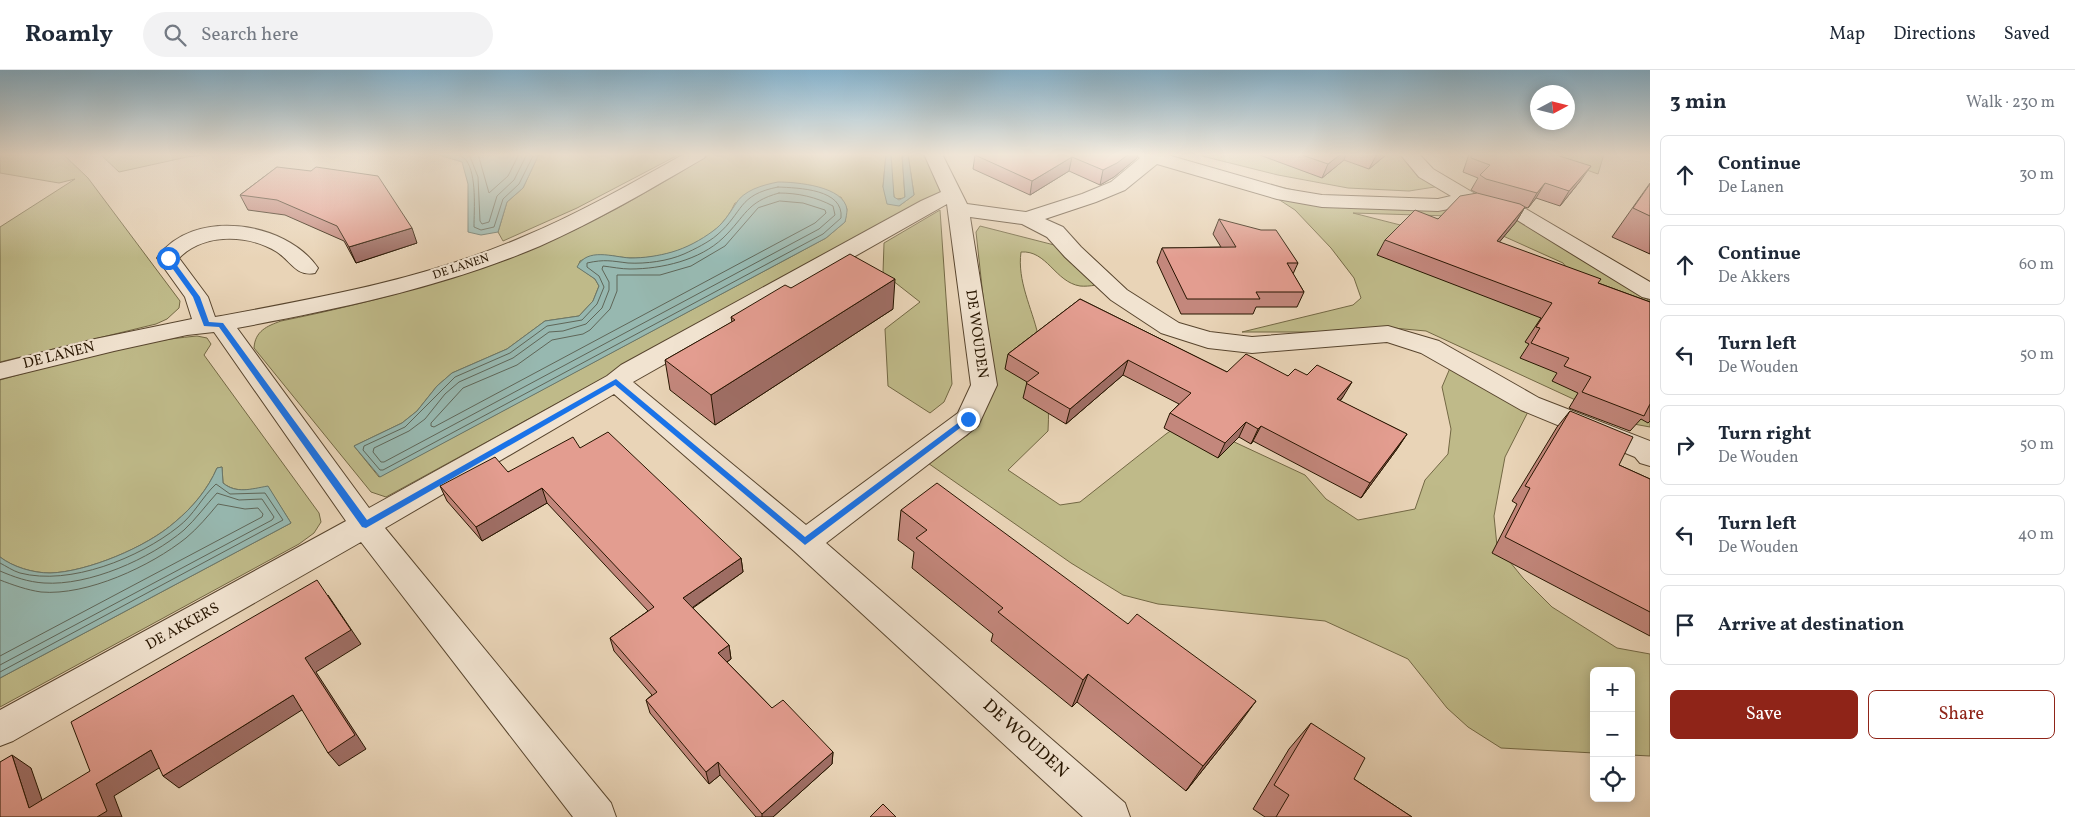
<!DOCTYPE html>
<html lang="en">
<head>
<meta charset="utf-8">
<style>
  :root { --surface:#fff; --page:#f2f2f3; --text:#1f2937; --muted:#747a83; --line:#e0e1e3; --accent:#8f2418 }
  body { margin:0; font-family:Vollkorn,serif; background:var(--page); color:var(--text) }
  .controls { position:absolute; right:15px; bottom:15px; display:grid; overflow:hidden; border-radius:8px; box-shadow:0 2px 12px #0003 }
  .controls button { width:45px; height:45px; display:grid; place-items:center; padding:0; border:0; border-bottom:1px solid var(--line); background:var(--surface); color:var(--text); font:25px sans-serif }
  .compass { position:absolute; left:1530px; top:15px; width:45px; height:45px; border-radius:50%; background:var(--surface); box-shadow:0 2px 12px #0003; rotate:83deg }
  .stop { position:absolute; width:15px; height:15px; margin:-11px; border:4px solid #1a73e8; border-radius:50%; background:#fff }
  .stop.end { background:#1a73e8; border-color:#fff; box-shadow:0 1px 5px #0008 }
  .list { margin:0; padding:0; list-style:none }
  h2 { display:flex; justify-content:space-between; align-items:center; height:65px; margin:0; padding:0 20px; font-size:21px }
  h2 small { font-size:16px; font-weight:400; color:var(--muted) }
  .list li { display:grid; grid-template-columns:32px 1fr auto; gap:15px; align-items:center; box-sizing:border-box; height:80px; margin:0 10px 10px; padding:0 10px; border:1px solid var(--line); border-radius:8px }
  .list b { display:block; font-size:19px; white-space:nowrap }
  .list p { margin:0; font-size:16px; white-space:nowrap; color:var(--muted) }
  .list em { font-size:16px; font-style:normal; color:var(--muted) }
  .actions { display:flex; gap:10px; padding:15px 20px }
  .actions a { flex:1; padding:11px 0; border:1px solid var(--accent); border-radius:8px; text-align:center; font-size:18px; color:var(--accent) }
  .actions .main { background:var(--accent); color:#fff }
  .icon { flex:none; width:28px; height:28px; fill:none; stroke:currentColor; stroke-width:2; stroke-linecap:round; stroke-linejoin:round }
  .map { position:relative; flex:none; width:1650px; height:747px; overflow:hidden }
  header { display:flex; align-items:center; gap:30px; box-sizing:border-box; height:70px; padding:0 25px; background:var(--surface); border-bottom:1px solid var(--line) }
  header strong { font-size:24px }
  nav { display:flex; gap:28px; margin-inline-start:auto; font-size:18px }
  .search { width:350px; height:45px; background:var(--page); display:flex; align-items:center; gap:12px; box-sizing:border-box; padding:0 18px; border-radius:28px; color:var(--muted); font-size:19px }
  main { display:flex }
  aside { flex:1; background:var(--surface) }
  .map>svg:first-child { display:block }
  .green { fill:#bfba89; stroke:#736844; fill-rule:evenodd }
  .water { fill:#97b8b0; stroke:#6a776a }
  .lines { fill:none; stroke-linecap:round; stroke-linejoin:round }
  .shore { stroke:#5f6658; stroke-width:1 }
  .minor-casing { stroke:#58452e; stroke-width:2 }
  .minor { fill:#f1e3d0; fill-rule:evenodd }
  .wall { fill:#c3877c; stroke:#271500 }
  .shaded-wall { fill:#9f6e65; stroke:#271500 }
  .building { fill:#e39d90; stroke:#271500 }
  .route { fill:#1a73e8 }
  .labels { text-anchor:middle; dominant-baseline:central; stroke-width:4.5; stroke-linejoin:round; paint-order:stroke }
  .far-street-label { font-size:12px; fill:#271500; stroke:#f1e3d0 }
  .street-label { font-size:15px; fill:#271500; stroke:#f1e3d0 }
  .near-street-label { font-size:18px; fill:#271500; stroke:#f1e3d0 }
</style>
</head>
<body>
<header>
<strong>Roamly</strong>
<div class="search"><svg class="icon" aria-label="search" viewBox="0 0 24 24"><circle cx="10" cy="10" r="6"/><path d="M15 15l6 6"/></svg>Search here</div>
<nav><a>Map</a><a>Directions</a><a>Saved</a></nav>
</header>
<main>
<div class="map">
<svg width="1650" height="747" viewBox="0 0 1650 747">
  <rect width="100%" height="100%" fill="#e9d4b7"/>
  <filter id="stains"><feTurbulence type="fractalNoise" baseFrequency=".004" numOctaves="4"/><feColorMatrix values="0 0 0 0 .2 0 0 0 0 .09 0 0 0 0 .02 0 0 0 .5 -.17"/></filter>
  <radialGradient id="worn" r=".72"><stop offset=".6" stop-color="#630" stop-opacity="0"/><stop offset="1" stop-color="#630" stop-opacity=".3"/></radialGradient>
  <g class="green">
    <path d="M0,84H63L88,108L180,231L179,238L167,249L156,254L0,292V157L75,109L59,113L0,103Z"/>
    <path d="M100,84H213L187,87L119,102Z"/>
    <path d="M539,84H680L577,138L503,171L498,162L507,132L523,118Z"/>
    <path d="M711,84H886L883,117L899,136L914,125L908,84H927L942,123L386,427L371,422L254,278C255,261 267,256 281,251C375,232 467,207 554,169C609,146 660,114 711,84ZM841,127L847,139L845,152L826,168L379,407L354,376L402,353L417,341L437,316L452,303L507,279L545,251L579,246L593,231L599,216L595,209L578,197L580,191C600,182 608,186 629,188C668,190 719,171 735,133Z"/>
    <path d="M889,84H902L905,128L896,129L894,127Z"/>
    <path d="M1194,84H1405L1441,116L1409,121L1348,118L1278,105Z"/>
    <path d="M1542,84H1604L1598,104Z"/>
    <path d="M1255,111L1336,130L1464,135L1530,154L1650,231V357L1623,352L1426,261L1393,258L1314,262H1242L1353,235L1361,228L1354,208L1331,178L1295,140L1258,116ZM1353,143L1450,146L1472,152L1563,193L1566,197Z"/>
    <path d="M940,140L952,314L944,332L930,343L888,316L885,259L920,232L883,203L884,173Z"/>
    <path d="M980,156L1066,178L1111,212C1101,214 1090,217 1080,216C1055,212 1047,180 1021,182C1017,211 1032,238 1038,265C1046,295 1050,330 1048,361L1008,400L1060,435L1080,432L1166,364L1179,355L1200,356L1305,405L1326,429L1358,450L1415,439L1425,410L1448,384L1451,359L1442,317L1453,291L1534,330L1505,387L1494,446L1497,476L1523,508L1552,537L1617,578L1650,584V686L1631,685V601H1594V683L1501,678L1468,657L1447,638L1408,589L1325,551L1158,534L1123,525L1071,493L925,391L968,365L988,329V272L976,162Z"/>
    <path d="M197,266L207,268L211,274L204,285L319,443L321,452L314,463L299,474L0,637V608L291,453L268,417C251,419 237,424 223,413L222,397L217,398C208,419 192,438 175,452C147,477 87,502 50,503C33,503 13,497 0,487V310C64,292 130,272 197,266Z"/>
  </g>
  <g class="water">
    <path d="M436,84H539L523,118L507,132L498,162L481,165L468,162V114L462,92Z"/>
    <path d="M886,84H891L894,127L899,130L905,127L902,84H908L914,125L899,136L887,134L883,117Z"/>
    <path d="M778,112C796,112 845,116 847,140C847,143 846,148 845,152L826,168L380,407L354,376L402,353L417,341L437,316L452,303L507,279L545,251L579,246L593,231L599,216L595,209L577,197C587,177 613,187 630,188C644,188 658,186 672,182C686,178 701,170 713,161C723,154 729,144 735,135C743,120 763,115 778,112Z"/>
    <path d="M222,397L223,413C236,424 251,419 268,416L291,453L0,608V487C13,497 33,503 50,503C87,502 147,477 175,452C193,437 208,419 217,398Z"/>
  </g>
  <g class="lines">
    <g class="shore">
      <path d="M452,84C457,85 463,86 466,90C477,105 474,139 474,157L481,160L494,157L503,129L519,114L534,84"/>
      <path d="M469,84L478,107L480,151L482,154L489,152L497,126L514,110L527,84"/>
      <path d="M478,84L489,123L508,106L519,84"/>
      <path d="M778,117C799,118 844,119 841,148L823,164L383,400H380L363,380L364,376L405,357L455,307L510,283L547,256L582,250L597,234L604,217L599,206L587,197V193C605,189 611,191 628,193C646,194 668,191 684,184C695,179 709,172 717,165C744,142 737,125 778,117Z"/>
      <path d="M779,123C798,123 816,127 833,136L835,145L819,159L384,392H381L373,382L374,378L409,361L425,349L445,324L459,312L513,288L549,262L563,261L586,254L602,238L609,220V212L602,199L603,196C612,197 621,199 630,199C662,199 700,190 723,168C746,146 746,132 779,123Z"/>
      <path d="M780,131L803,133L825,140L826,143L815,153L434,357L431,356V353L463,318L517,295L552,270L583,264L590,260L610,239L617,221V205H660L691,196L725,176L758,138Z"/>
      <path d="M0,493C6,496 13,501 20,503C70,516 139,488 178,457C194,445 202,427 216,414L230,424L265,423L283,450L0,602"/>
      <path d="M0,501C14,507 28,512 44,513C89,516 150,489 184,460C196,449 206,435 217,423L239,430L262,429L274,447L272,450L0,595"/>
      <path d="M0,510C13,515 27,520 41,522C87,526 151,496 186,468C198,458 208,446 218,434L245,439L258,438L263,444L262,447L0,586"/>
    </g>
    <g class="minor-casing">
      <path id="minor" d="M684,84H706L704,88C650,119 597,151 540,176C444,217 339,239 237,258L369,438L607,306L621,295L921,131L941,122L924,84H942L967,134L1026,142L1082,124L1111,112L1140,88L1136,84H1164L1286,119L1322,125L1438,129L1451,126L1419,107L1400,84H1419L1433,99L1477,125L1480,128L1486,127L1526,139L1650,212V229L1642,227L1512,147L1479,137L1476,134L1438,141L1322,137L1277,129L1157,94L1125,120L1096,132L1045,149L1063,157L1081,177L1127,220L1179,253L1210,262L1252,267L1388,256L1439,271L1539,328L1650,371V396L1640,393L1635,387L1521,340L1421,283L1387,272L1252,283L1208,278L1161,263L1111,230L1065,187L1047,167L1022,154L970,147L997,315L978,356L826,473L1125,733L1130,747H1083L794,481L614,324L385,458L611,733L616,747H573L361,472L13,671L0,676V640L346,451L214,262L187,265L114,281L0,309V293L95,269L192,249L185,227L157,188C192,137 286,151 318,198L315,203C296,207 291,191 277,182C248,164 204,163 179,188L208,227L215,247L221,246C324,227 429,208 525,166C580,143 632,113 684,84ZM947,134L971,315L958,343L806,455L633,312Z"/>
    </g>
    <use href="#minor" class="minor"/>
  </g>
  <g class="wall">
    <path d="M1257,84H1387L1369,99L1344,90L1322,108Z"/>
    <path d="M1469,84H1553L1581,110L1560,136L1536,128L1528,138L1525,137L1516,152L1499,172L1598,213L1650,232V351L1648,353L1641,349L1630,361L1569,338L1578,323L1552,311L1557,303L1520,288L1529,274L1525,272L1541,248L1377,185L1385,170L1438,149L1477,123L1471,120L1478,108L1463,102Z"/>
    <path d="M975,85L1137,88L1114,107L1100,115L1069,101L1030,125L973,99Z"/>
    <path d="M277,97L417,173L356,193L344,171L285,145L248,140L240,125Z"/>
    <path d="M1650,113V184L1612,167Z"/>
    <path d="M1219,149L1298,193L1293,204L1304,222L1297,237H1256L1253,244H1181L1157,192L1162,178L1221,177L1213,164Z"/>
    <path d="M791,218L893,239L715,355L670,320L665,290L732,252L731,247Z"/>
    <path d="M1080,229L1227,302L1288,306L1343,327L1340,331L1407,364L1397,379L1361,428L1253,371L1251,374L1239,367L1218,388L1164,358L1170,343L1179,334L1123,305L1066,354L1023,328L1027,312L1005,299L1008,284Z"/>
    <path d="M1570,341L1619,395L1650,409V566L1492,483L1517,434L1512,431L1557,357Z"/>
    <path d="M580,378L741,488L743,502L693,538L729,575L731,589L727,592L772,638L833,682L832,694L773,747H756L720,705L709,714L650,643L646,630L652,625L614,581L610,568L648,541L547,433L482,471L447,431L440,416L508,402Z"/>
    <path d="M901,440L1237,657L1186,721L1077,632L1072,637L991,571L993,564L912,498L914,482L898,470Z"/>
    <path d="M1311,653L1354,709L1412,747H1265L1253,739L1289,679Z"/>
  </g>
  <g class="shaded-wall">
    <path d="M1129,84H1138L1137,88L1114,107L1100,115L1103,100Z"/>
    <path d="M1341,84H1346L1344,90L1322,108L1328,94Z"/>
    <path d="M1378,84H1387L1369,99L1376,86Z"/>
    <path d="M1072,87L1069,101L1030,125L1032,111Z"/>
    <path d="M1591,96L1581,110L1560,136L1569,121Z"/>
    <path d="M1545,113L1536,128L1528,138L1537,123Z"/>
    <path d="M1525,137L1516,152L1488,186L1497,171Z"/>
    <path d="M412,158L417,173L356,193L349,177Z"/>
    <path d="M895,209L893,239L715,355L711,325Z"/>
    <path d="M1128,290L1123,305L1066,354L1070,339Z"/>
    <path d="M1352,312L1343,327L1328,344L1337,329Z"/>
    <path d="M1246,352L1239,367L1218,388L1225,373Z"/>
    <path d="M1261,356L1253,371L1251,374L1258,359Z"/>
    <path d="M1407,364L1397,379L1361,428L1370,413Z"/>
    <path d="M542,418L547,433L482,471L476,457Z"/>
    <path d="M741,488L743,502L686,542L683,528Z"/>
    <path d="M328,525L361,574L316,602L366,679L339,696L328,683L305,588Z"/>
    <path d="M729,575L731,589L721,596L718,583Z"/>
    <path d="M1088,604L1077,632L1072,637L1083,610Z"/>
    <path d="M293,625L305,638L179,718L163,706Z"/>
    <path d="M1256,631L1237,657L1186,721L1203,696Z"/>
    <path d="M151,680L167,693L114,726L122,747H97L96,714Z"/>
    <path d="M833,682L832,694L773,747H762V744Z"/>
    <path d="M12,685L31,698L48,747L29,738Z"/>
    <path d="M718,692L720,705L709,714L706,702Z"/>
  </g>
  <g class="building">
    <path d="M978,84H1129L1117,93L1103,100L1072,87L1032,111L975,85Z"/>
    <path d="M1299,84H1341L1328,94Z"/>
    <path d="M1472,84H1553L1591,96L1569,121L1545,113L1537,123L1486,109L1480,105L1490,95L1471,88Z"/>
    <path d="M277,97L311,101L316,97L378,106L412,158L349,177L337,156L277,130L240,125Z"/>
    <path d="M1650,114V146L1633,138Z"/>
    <path d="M1477,123L1520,134L1525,137L1497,171L1601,209L1598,213L1650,232V334L1644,346L1582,322L1591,307L1564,296L1569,288L1531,273L1540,258L1536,257L1552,233L1385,170L1415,140L1438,149L1460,126Z"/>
    <path d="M1219,149L1261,160H1276L1298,193H1287L1304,222H1256L1260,229H1187L1162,178L1236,177Z"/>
    <path d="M850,184L895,209L711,325L665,290L735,250L731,247L785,215L791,218Z"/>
    <path d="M1080,229L1227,302L1246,284L1288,306L1295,299L1307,305L1317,295L1352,312L1337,329L1407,364L1370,413L1261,356L1258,359L1246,352L1225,373L1170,343L1191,323L1128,290L1070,339L1026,313L1039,303L1008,284Z"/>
    <path d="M1570,341L1633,367L1619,395L1650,409V542L1505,467L1530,418L1525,416Z"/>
    <path d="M608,362L741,488L683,528L729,575L718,583L772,638L783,630L833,682L762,744L718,692L706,702L646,630L657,622L610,568L654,537L542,418L476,457L440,416L495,387L508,402L573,367L580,378Z"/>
    <path d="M937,413L1128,554L1137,544L1256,631L1203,696L1088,604L1083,610L998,542L1003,538L916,468L927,460L901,440Z"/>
    <path d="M317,510L351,560L305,588L355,665L328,683L293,625L163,706L151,680L96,714L107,741L97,747H0V692L12,685L29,738L90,701L71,652Z"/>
    <path d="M1311,653L1365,688L1354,709L1412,747H1276L1289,725L1274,715Z"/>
    <path d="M883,734L896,747H870Z"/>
  </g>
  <linearGradient id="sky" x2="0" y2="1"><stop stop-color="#87b6d2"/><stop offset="0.45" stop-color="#f5ecdf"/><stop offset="1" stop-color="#f5ecdf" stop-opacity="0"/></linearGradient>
  <rect width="1650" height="188" fill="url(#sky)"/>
  <path class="route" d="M165,186H170L200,227L209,252L223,253L367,450L616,309L805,467L966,347L968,346L972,349L805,475L615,315L366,458L362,457L219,257L204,256L193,227L165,188Z"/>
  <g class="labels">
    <g class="far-street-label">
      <text transform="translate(461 197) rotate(-18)">DE LANEN</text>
    </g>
    <g class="street-label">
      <text transform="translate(976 264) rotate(82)">DE WOUDEN</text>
      <text transform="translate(59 286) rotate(-14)">DE LANEN</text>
      <text transform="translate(183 557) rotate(-29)">DE AKKERS</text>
    </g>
    <g class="near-street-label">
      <text transform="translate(1025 669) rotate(42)">DE WOUDEN</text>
    </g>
  </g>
  <rect width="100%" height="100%" filter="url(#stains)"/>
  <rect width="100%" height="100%" fill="url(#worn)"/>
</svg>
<div class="controls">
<button>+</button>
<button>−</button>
<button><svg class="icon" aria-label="locate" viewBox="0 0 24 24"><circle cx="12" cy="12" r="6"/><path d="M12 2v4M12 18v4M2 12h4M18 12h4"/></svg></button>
</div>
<svg class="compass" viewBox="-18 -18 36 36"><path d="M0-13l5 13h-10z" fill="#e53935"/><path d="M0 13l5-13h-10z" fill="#747a83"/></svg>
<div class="stop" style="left:168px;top:188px"></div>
<div class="stop end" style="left:968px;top:349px"></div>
</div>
<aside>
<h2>3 min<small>Walk · 230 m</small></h2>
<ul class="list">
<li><svg class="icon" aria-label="ahead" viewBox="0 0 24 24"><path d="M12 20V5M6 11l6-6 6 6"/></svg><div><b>Continue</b><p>De Lanen</p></div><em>30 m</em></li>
<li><svg class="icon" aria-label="ahead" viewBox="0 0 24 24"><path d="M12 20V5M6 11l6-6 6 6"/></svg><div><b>Continue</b><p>De Akkers</p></div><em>60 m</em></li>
<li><svg class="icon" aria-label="left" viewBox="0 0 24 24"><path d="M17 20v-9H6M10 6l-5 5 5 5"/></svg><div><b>Turn left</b><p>De Wouden</p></div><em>50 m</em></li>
<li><svg class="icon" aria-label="right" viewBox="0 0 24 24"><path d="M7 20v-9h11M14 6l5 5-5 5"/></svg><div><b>Turn right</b><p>De Wouden</p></div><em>50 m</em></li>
<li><svg class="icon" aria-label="left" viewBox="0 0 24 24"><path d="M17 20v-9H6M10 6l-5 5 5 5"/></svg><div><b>Turn left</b><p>De Wouden</p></div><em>40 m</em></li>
<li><svg class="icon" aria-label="arrive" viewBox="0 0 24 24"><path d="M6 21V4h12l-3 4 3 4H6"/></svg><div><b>Arrive at destination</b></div></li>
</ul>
<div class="actions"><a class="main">Save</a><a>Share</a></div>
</aside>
</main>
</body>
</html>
